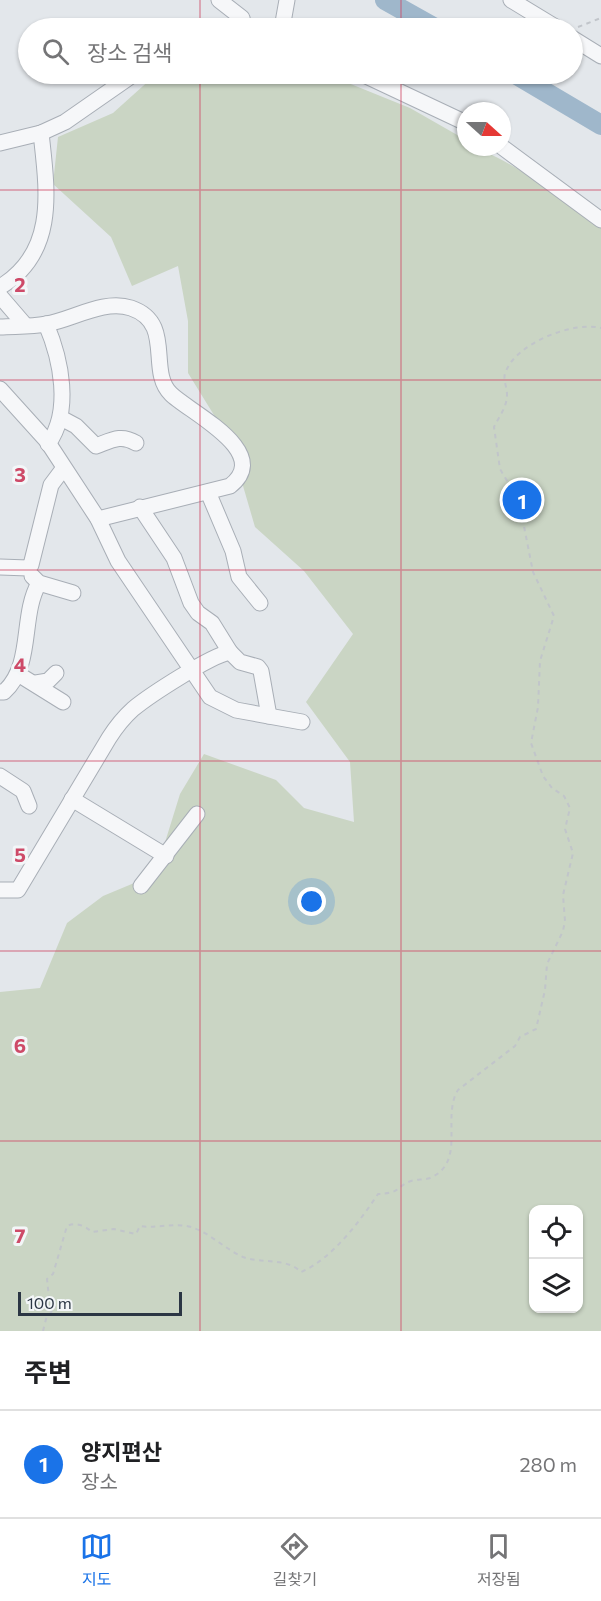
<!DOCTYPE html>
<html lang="ko">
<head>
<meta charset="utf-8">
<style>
  :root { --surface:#fff; --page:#f6f6f6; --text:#202124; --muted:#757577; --line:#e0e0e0; --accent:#1a73e8 }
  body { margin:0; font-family:Commissioner,"Noto Sans KR",sans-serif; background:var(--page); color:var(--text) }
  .controls { position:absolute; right:18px; bottom:18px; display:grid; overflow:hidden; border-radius:12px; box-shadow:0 2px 4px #0004 }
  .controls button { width:54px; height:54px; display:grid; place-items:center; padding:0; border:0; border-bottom:2px solid var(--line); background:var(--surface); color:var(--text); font:30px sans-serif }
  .compass { position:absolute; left:457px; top:102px; width:54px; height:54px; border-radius:50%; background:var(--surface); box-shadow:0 2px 4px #0004; rotate:111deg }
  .scale { position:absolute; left:18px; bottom:15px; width:164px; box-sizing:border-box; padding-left:6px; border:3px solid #2b3644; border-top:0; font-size:16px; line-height:21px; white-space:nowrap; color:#2b3644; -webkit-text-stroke:4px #f3f6f8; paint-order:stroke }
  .you { position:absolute; left:312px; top:902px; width:21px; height:21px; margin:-15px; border:4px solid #fff; border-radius:50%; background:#1a73e8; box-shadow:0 0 0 9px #1a73e833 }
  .badge { display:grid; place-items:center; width:39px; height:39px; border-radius:50%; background:var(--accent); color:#fff; font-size:20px; font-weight:700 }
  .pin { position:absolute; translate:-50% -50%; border:3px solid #fff; box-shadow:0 2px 6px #0006 }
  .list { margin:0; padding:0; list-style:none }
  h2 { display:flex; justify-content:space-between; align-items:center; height:78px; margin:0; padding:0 24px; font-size:26px }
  h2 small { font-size:20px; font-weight:400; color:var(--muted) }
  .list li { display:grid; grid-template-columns:39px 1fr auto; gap:18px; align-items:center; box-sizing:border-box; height:108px; padding:0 24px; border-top:2px solid var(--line) }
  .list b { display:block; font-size:22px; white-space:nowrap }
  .list p { margin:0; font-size:20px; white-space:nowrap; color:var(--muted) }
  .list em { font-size:20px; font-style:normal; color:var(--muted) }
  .icon { flex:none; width:33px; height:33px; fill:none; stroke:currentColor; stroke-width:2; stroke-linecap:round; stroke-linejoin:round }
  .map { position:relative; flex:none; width:601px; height:1331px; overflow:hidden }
  .search { position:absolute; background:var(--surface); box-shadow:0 2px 4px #0004; left:18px; right:18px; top:18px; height:66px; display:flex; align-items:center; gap:15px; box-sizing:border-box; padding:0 21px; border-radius:33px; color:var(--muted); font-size:22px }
  .sheet { height:186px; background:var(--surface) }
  nav { display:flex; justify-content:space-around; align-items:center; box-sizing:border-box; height:84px; border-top:2px solid var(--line); background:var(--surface); font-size:16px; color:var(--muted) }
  nav a { display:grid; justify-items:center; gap:3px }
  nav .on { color:var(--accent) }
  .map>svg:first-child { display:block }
  .green { fill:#cad5c4; fill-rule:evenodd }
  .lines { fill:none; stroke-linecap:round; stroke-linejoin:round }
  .river { stroke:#9fb7cb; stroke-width:20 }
  .minor-casing { stroke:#a8aeb6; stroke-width:17 }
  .path { stroke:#c1c5ca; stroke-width:2; stroke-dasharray:4.5 4.5; stroke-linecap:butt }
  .minor { stroke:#f6f7f9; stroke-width:15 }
  .grid { fill:none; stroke:#ce4a68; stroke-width:1.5; stroke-opacity:0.55 }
  .grid-label { font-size:20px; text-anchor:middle; font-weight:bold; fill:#ce4a68; stroke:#f3f6f8; stroke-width:6; stroke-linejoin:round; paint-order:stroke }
</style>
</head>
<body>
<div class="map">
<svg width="601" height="1331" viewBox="0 0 601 1331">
  <rect width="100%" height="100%" fill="#e3e7eb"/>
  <path class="green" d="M165,74H326L410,108L466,140V147C496,147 574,208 601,228V1331H0V992L40,988L67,923L103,896L139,881L162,852L180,794L204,754L276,780L304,808L354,822L350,762L306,702L353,634L304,571L255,527L241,479L217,420L188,373V321L178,266L132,286L111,237L53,184L58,137L113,113L153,77ZM534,1210H578V1308H534Z"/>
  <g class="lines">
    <g class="river">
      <path d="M385,0L435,28"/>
      <path d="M515,74L601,125"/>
    </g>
    <g class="minor-casing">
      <g id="minor">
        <path d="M219,0L242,18L244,28"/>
        <path d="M511,0L557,28"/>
        <path d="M282,28L287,0"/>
        <path d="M572,38L601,56"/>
        <path d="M362,74L466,123"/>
        <path d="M0,143L41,133L65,122L134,74"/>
        <path d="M502,147L601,220"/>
        <path d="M0,287C58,252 47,189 41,133"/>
        <path d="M0,296L25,325"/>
        <path d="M46,324C61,359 72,411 48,444"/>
        <path d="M0,327C15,326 31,327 46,324C72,320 103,299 131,308C175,323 147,371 171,394C189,412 274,452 230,486L98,519"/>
        <path d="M0,389L47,441L98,519L118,561L210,697L236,710L302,722"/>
        <path d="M61,418L76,426L96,446C112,440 121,434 136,443"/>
        <path d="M208,492L233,551L239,577L260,603"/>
        <path d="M140,507L174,558L191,603L198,613L212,623L230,652"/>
        <path d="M0,567L28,568L31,565L51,485L63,469"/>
        <path d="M32,576L39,583L73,593"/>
        <path d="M18,674L63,702"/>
        <path d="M36,683L48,681L56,673"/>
        <path d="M0,692H4C34,665 20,616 39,583"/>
        <path d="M0,776L23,791L29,806"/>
        <path d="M72,799L166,856"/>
        <path d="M141,886L197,814"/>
        <path d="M0,890H18L109,738C116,727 123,718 133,709C150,695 210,656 230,652L240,662L258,667L261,671L269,716"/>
      </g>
    </g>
    <g class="path">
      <path d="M578,27L601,18"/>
      <path d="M43,1331L46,1319L55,1307L49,1298L47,1279L53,1274L67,1226C76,1222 84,1225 92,1232L114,1229L136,1234L140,1226C155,1229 174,1222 191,1227C210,1233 225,1249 243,1257C261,1264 286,1257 301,1272C332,1259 360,1221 378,1194C402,1193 395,1187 411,1181C417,1179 424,1180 430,1178C467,1162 441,1117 458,1090L515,1046L520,1037L536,1029L545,990L547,964L563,931L565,921L563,895L573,853L565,829L570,808L564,796L552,788L543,776L531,743L538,707L540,661L554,616L533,572L519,501L500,469L494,427C499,416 507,408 507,394C507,386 502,379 506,371C517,343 573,321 601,328"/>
    </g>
    <use href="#minor" class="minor"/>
  </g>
  <path class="grid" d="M200,0V28M401,0V28M200,74V1331M401,74V1331M0,190H601M0,380H601M0,570H601M0,761H601M0,951H601M0,1141H601"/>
  <g class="grid-label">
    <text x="20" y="292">2</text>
    <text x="20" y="482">3</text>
    <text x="20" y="672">4</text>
    <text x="20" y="862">5</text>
    <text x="20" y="1053">6</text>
    <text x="20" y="1243">7</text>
  </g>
</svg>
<div class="controls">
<button><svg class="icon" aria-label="locate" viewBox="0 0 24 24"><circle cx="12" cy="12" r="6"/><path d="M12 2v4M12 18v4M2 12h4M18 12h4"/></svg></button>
<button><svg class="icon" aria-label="layers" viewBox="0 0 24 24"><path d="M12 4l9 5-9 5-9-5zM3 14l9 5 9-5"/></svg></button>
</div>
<svg class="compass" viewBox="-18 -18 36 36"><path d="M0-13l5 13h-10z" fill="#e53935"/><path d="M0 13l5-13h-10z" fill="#757577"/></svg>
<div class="scale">100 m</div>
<div class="you"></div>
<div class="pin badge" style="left:522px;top:500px">1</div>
<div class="search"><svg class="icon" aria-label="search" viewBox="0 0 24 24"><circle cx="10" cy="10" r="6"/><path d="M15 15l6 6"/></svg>장소 검색</div>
</div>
<section class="sheet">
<h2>주변<small></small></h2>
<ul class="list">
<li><span class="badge">1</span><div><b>양지편산</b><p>장소</p></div><em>280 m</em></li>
</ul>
</section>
<nav>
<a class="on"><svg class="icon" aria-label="map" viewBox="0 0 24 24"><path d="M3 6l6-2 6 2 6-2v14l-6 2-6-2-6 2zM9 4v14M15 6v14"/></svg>지도</a>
<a><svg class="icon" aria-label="directions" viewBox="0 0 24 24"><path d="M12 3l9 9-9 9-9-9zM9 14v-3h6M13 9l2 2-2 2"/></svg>길찾기</a>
<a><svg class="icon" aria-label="saved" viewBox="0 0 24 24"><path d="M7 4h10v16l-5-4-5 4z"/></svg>저장됨</a>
</nav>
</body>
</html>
